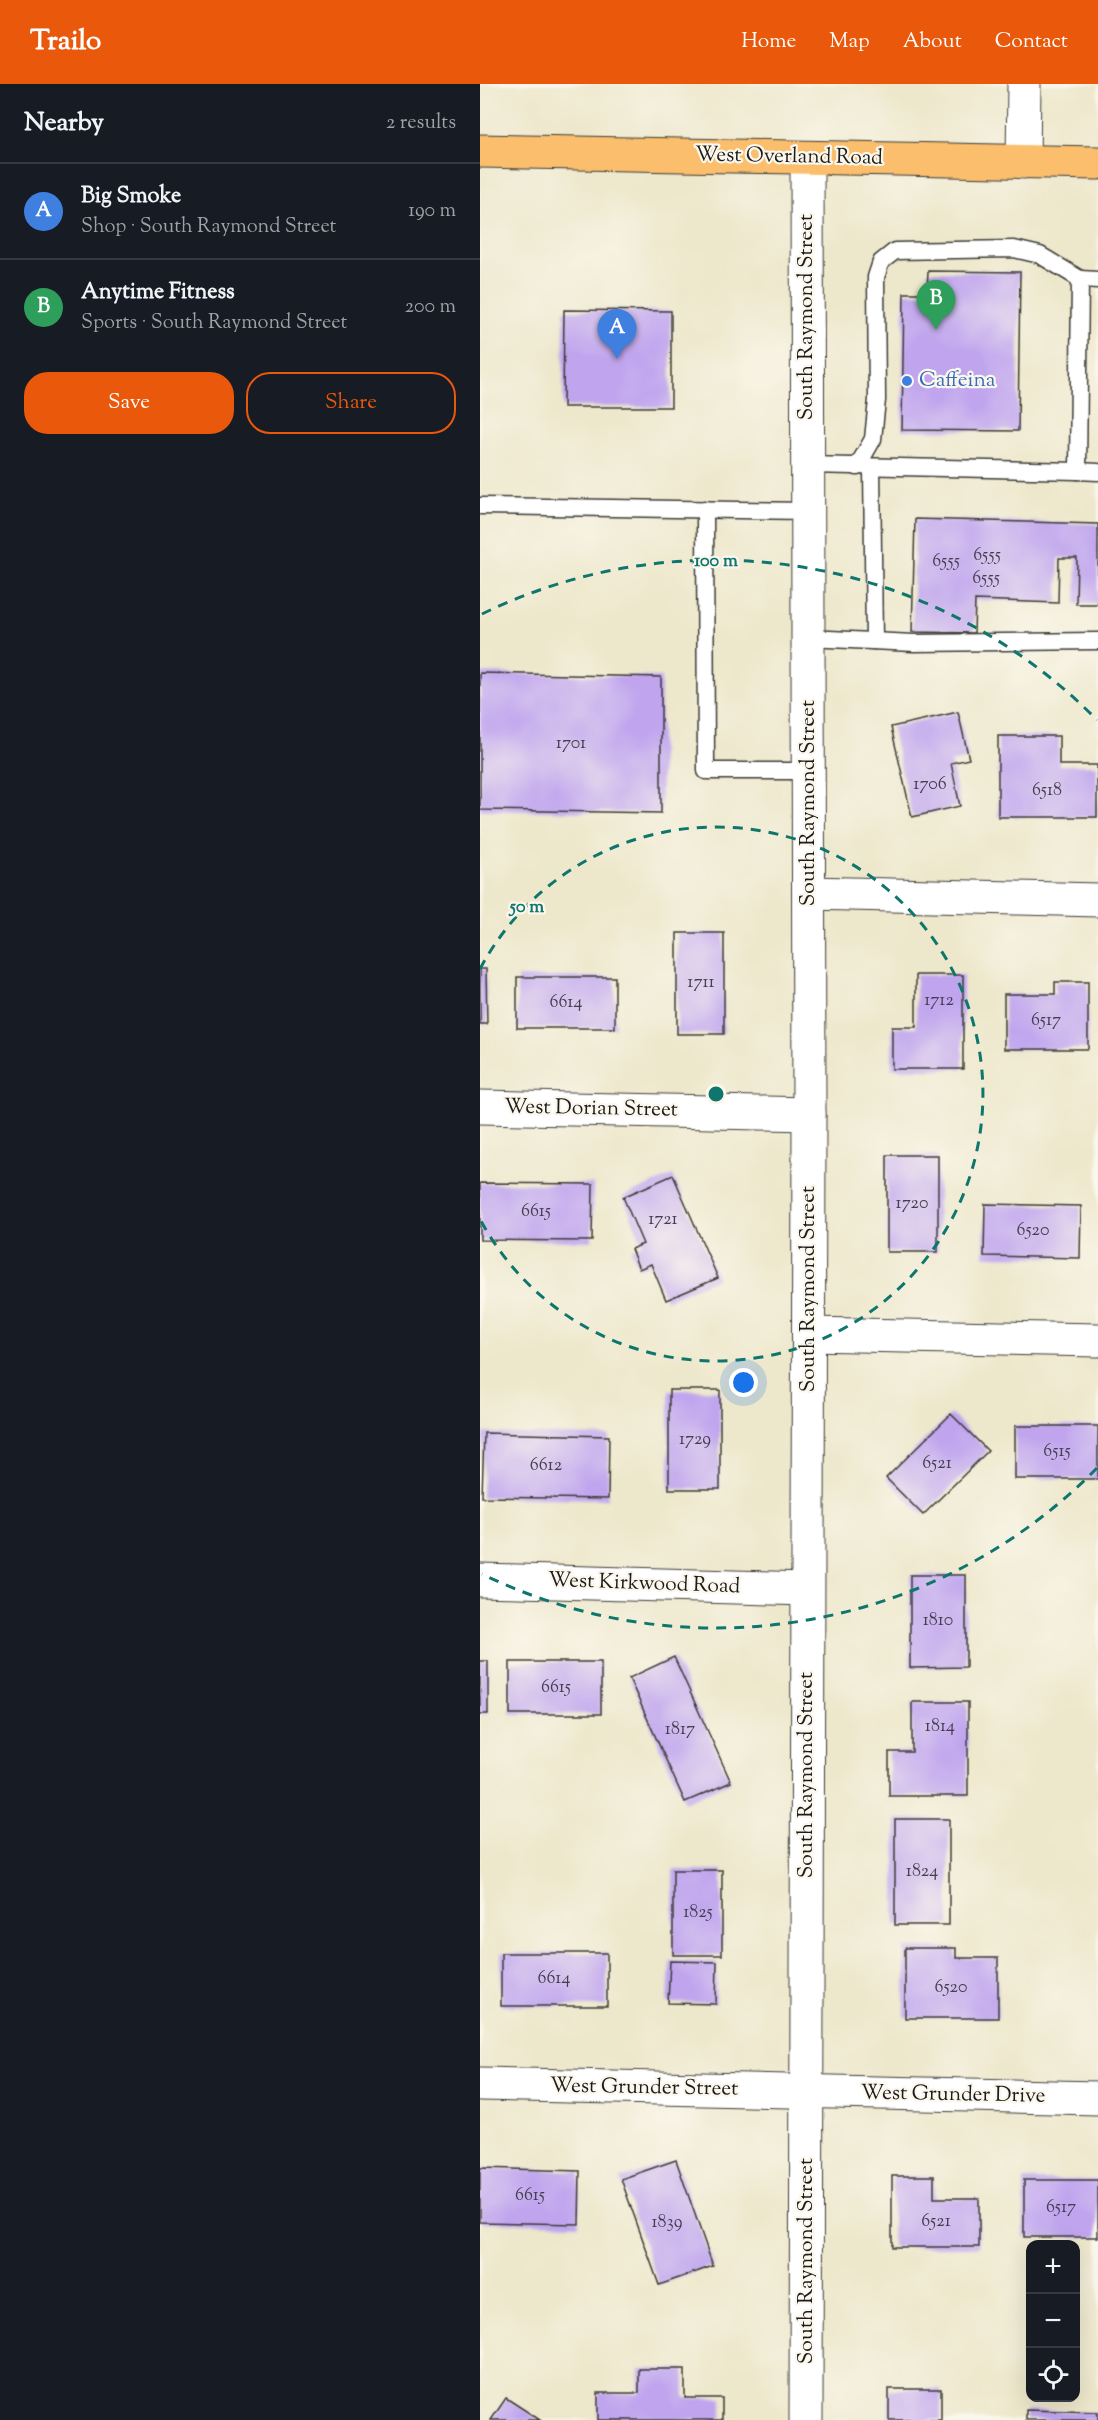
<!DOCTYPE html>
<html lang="en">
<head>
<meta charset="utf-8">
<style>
  :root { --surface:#171b24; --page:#242831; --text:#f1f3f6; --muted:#9ea1a6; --line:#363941; --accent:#ea580c }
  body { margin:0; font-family:"Sorts Mill Goudy",serif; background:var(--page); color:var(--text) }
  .controls { position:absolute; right:18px; bottom:18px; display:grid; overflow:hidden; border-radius:12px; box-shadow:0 6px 24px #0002 }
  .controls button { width:54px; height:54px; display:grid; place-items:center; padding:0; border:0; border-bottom:2px solid var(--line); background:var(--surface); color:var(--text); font:30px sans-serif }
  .you { position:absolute; left:264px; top:1299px; width:21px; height:21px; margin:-15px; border:4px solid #fff; border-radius:50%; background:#1a73e8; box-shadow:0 0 0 9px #1a73e833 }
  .badge { display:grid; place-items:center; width:39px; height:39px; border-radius:50%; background:var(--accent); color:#fff; font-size:20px; font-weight:700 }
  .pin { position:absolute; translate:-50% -50px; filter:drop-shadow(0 2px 3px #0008) }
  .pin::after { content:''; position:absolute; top:32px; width:21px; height:18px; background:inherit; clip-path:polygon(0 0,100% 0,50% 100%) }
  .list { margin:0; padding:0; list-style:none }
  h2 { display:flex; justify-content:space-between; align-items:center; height:78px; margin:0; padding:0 24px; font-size:26px }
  h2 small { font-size:20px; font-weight:400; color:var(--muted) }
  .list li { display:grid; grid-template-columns:39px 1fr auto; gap:18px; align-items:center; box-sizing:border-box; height:96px; padding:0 24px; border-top:2px solid var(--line) }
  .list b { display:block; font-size:22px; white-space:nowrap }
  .list p { margin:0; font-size:20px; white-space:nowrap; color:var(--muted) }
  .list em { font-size:20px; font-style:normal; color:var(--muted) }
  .actions { display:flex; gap:12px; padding:18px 24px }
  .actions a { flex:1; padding:14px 0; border:2px solid var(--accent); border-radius:24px; text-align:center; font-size:21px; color:var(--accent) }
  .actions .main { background:var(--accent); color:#fff }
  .icon { flex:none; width:33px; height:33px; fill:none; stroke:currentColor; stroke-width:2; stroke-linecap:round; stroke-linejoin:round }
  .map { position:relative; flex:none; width:618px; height:2336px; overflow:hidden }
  header { display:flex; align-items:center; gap:36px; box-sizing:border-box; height:84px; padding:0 30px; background:var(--accent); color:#fff }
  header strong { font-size:28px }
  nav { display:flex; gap:33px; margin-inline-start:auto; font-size:21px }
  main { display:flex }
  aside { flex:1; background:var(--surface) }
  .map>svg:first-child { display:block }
  .building { fill:#c0a5ee }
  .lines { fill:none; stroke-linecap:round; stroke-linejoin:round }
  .lane-casing { stroke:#3b3a36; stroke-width:19 }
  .street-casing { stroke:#3b3a36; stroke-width:35 }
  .primary-casing { stroke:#3b3a36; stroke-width:35 }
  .lane { stroke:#fff; stroke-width:16 }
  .street { stroke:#fff; stroke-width:33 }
  .primary { stroke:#fabe6d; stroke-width:33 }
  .ring { fill:none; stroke:#0f766e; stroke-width:3; stroke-dasharray:10 8 }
  .shop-dot { fill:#3f7fe0; stroke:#fbf7ec; stroke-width:2 }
  .labels { text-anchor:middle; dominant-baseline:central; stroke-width:4.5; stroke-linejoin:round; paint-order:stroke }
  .number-label { font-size:18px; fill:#453e50 }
  .street-label { font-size:21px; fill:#1c1c1c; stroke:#fbf7ec }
  .shop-label { font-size:21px; fill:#366cbe; stroke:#fbf7ec; text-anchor:start }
  .centre { fill:#0f766e; stroke:#fbf7ec; stroke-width:3 }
  .ring-label { font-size:18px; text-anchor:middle; font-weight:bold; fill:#0f766e; stroke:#fbf7ec; stroke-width:4.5; stroke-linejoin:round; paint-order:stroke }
</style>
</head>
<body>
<header>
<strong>Trailo</strong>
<nav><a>Home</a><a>Map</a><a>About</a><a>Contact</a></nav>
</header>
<main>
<aside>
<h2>Nearby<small>2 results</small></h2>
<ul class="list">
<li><span class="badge" style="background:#3f7fe0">A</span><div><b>Big Smoke</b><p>Shop · South Raymond Street</p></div><em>190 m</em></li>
<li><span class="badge" style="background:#2e9e5b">B</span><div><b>Anytime Fitness</b><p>Sports · South Raymond Street</p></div><em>200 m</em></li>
</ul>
<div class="actions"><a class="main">Save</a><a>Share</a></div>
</aside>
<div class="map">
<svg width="618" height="2336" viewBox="0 0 618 2336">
  <rect width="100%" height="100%" fill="#fbf7ec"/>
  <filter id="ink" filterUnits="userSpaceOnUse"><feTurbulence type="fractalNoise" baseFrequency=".0167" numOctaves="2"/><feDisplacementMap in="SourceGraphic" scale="12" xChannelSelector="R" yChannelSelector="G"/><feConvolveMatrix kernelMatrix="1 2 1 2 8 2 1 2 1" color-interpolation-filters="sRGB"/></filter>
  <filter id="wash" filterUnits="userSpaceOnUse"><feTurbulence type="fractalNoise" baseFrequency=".008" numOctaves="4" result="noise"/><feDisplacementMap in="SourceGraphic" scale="24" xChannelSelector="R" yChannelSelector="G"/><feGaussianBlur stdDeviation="1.35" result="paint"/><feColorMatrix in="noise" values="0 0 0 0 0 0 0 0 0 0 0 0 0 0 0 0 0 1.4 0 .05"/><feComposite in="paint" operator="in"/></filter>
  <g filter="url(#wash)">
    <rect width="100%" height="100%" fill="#ede7cb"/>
    <g id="blocks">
      <g class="building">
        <path d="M448,187L540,188L538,347L422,346L424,209H447Z"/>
        <path d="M84,226L191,227V323H83Z"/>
        <path d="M435,435L618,440V520H596L597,474H579L578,519L495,516L494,549L432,548Z"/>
        <path d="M0,589L181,593V729L0,726Z"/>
        <path d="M478,628L489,675L471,679L480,722L432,733L411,643Z"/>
        <path d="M518,652H579V681H617V733H518Z"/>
        <rect x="197" y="849" width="47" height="101"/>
        <path d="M0,885H6L7,940H0Z"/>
        <path d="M436,891H483V985H412V943H436Z"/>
        <rect x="37" y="893" width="98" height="51"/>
        <path d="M575,898H608V965H524V910H575Z"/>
        <rect x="407" y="1071" width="51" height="97"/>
        <path d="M193,1091L238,1194L186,1216L171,1180L159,1185L151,1165L163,1160L143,1113Z"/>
        <path d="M0,1099L113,1100L112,1157L0,1156Z"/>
        <path d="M505,1120L601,1122L600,1174L504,1172Z"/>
        <rect x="189" y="1306" width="51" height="99"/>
        <path d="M471,1330L508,1367L443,1431L406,1394Z"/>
        <rect x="535" y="1342" width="83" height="53"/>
        <path d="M4,1349L129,1352L128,1415L2,1413Z"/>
        <path d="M430,1491H486V1583L430,1584Z"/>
        <path d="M194,1573L251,1698L205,1718L149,1594Z"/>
        <rect x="0" y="1577" width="8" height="53"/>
        <rect x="30" y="1578" width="91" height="52"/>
        <path d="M432,1618H488V1712H409V1668H432Z"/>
        <rect x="415" y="1735" width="54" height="106"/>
        <rect x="193" y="1786" width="49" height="85"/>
        <path d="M425,1864H476V1874H518V1934H425Z"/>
        <rect x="21" y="1869" width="106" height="53"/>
        <path d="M190,1877L237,1878L236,1920L188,1919Z"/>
        <path d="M196,2076L233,2182L179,2201L141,2095Z"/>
        <path d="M0,2084L100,2087L99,2140L0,2138Z"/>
        <path d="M412,2092H454V2114H499V2163H412Z"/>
        <rect x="544" y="2096" width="74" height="57"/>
        <path d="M159,2285H205V2314H242V2336H118V2309H159Z"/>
        <rect x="409" y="2305" width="52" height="31"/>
        <path d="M26,2314L60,2336H11Z"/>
        <path d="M546,2326L618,2328V2336H546Z"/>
      </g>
    </g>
  </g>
  <g filter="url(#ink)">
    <use href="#blocks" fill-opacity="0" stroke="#3b3a36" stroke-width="1.5"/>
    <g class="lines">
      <g class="lane-casing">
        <g id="lane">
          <path d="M618,196L600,195L598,387L618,388"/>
          <path d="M327,381L598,387"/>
          <path d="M377,383L393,355L397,316L396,193L401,178L415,167L534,165L560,171L600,195"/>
          <path d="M392,383L394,557"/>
          <path d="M0,422L327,427"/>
          <path d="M225,425L226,687H328"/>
          <path d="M328,554L434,559L618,557"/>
        </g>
      </g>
      <g class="street-casing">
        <g id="street">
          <path d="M543,78L544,0"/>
          <path d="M329,809L618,816"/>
          <path d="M0,1023L329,1030"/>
          <path d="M329,1250L618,1256"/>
          <path d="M0,1496L327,1505"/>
          <path d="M0,2000L618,2014"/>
          <path d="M326,2336L329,1030L327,74"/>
        </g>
      </g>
      <g class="primary-casing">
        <path id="primary" d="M0,67L618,79"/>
      </g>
      <use href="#lane" class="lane"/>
      <use href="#street" class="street"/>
      <use href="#primary" class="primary"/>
    </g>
  </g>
  <g class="ring">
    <path d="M0 885A267 267 0 1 1 0 1135"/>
    <path d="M617 1384A534 534 0 0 1 2 1490M2 530A534 534 0 0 1 617 636"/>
  </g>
  <circle class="shop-dot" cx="427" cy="297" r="6"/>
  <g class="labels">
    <g class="number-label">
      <text x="507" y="472">6555</text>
      <text x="466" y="478">6555</text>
      <text x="506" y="495">6555</text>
      <text x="91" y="660">1701</text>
      <text x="450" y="701">1706</text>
      <text x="567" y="707">6518</text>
      <text x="221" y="899">1711</text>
      <text x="459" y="917">1712</text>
      <text x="86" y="919">6614</text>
      <text x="566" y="937">6517</text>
      <text x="432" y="1120">1720</text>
      <text x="56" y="1128">6615</text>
      <text x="183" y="1136">1721</text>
      <text x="553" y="1147">6520</text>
      <text x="215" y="1356">1729</text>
      <text x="577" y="1368">6515</text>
      <text x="457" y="1380">6521</text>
      <text x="66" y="1382">6612</text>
      <text x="458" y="1537">1810</text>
      <text x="76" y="1604">6615</text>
      <text x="460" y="1643">1814</text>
      <text x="200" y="1646">1817</text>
      <text x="442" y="1788">1824</text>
      <text x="218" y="1829">1825</text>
      <text x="74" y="1895">6614</text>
      <text x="471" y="1904">6520</text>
      <text x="50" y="2112">6615</text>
      <text x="581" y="2124">6517</text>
      <text x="456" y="2138">6521</text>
      <text x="187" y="2139">1839</text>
    </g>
    <g class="street-label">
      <text transform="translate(309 73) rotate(1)">West Overland Road</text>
      <text transform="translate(327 233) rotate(-90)">South Raymond Street</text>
      <text transform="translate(329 719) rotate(-90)">South Raymond Street</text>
      <text transform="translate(111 1025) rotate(1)">West Dorian Street</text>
      <text transform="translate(329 1205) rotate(-90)">South Raymond Street</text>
      <text transform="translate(164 1500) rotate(2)">West Kirkwood Road</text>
      <text transform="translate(327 1691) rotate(-90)">South Raymond Street</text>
      <text transform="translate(164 2004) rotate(1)">West Grunder Street</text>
      <text transform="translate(473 2011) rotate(1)">West Grunder Drive</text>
      <text transform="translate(327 2177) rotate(-90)">South Raymond Street</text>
    </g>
    <g class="shop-label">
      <text x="439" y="297">Caffeina</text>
    </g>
  </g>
  <circle cx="236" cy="1010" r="9" class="centre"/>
  <g class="ring-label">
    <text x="236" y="482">100 m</text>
    <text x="47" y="828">50 m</text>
  </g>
</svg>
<div class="controls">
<button>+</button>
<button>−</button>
<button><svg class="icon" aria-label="locate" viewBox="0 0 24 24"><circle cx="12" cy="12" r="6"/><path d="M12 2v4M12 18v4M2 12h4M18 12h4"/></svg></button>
</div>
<div class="you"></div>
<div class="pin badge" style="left:137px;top:275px;background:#3f7fe0">A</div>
<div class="pin badge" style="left:456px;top:246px;background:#2e9e5b">B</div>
</div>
</main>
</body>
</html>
